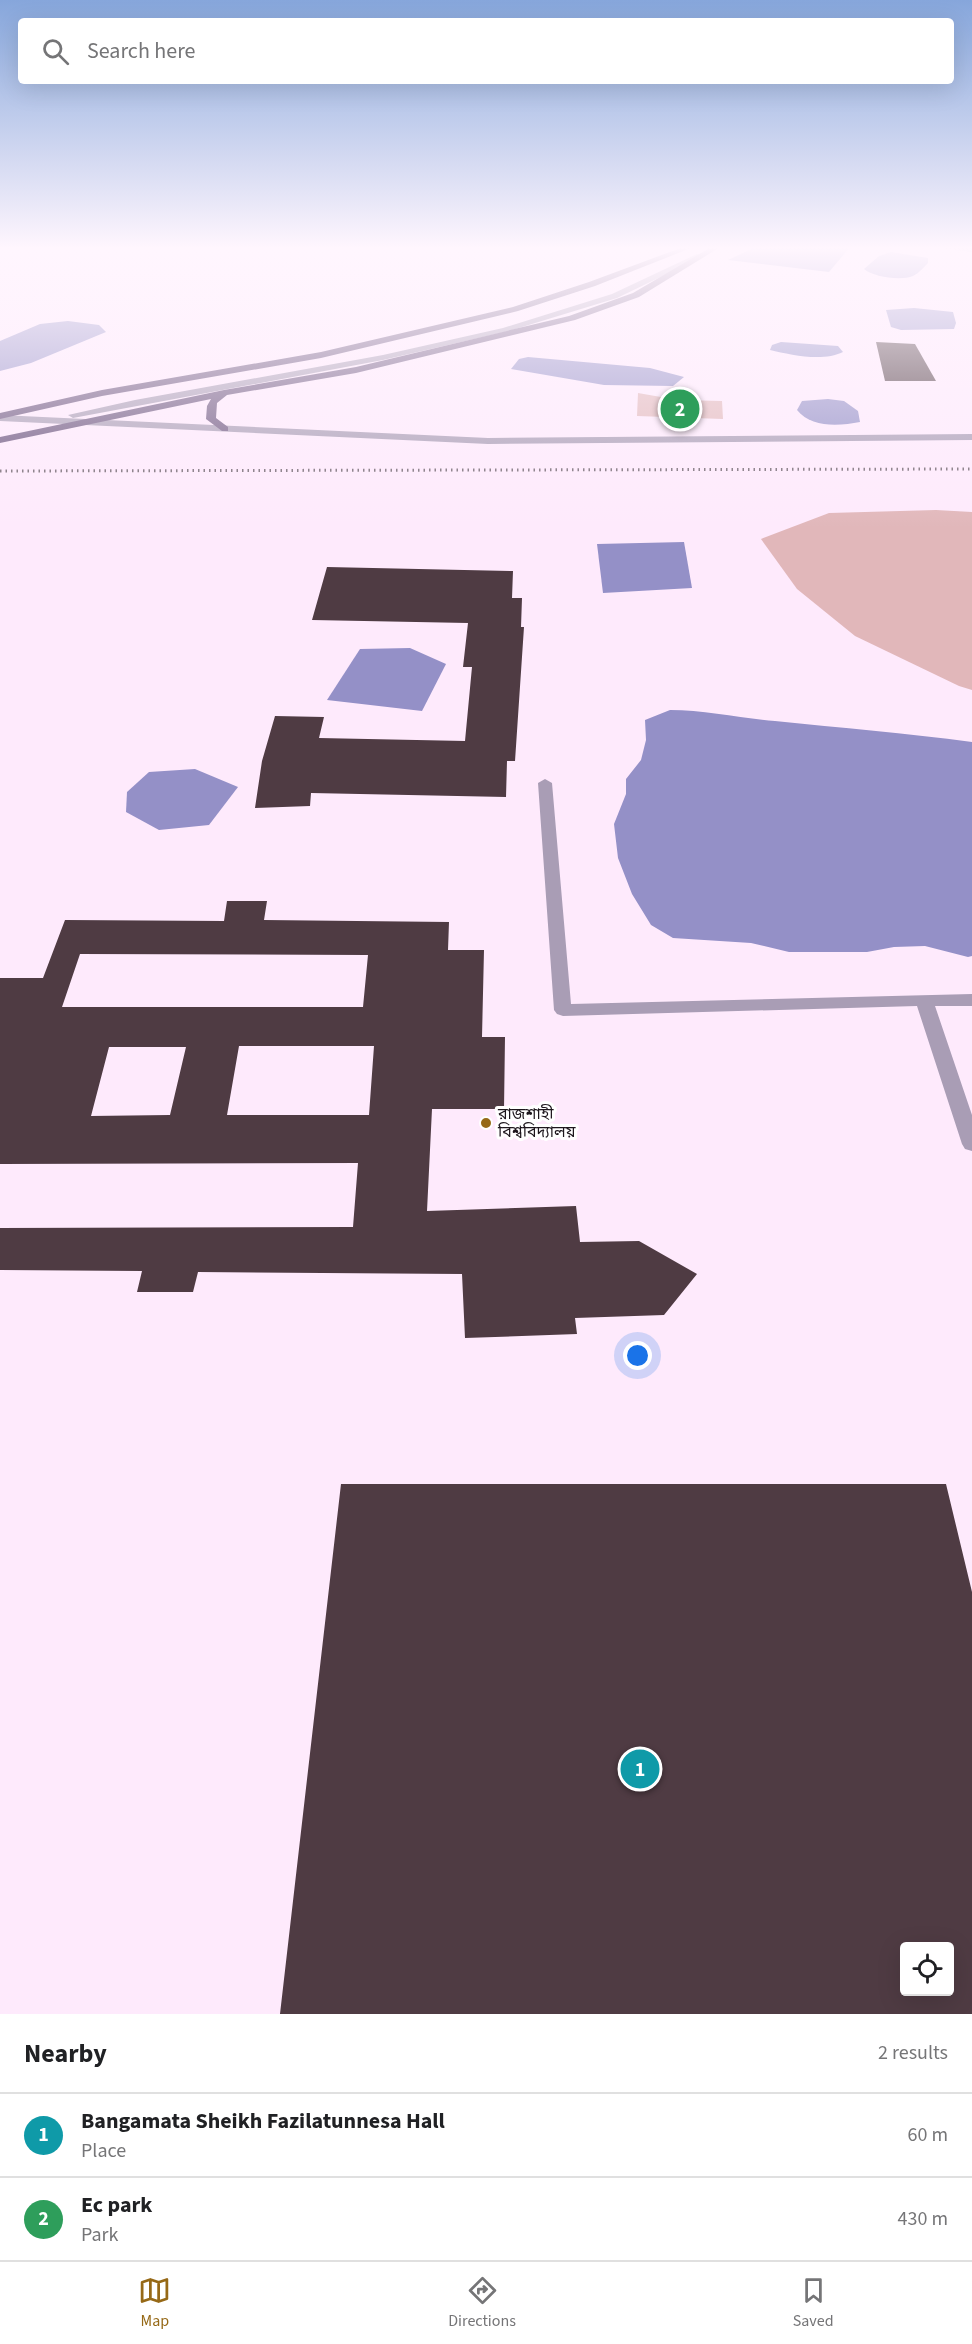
<!DOCTYPE html>
<html lang="en">
<head>
<meta charset="utf-8">
<style>
  :root { --surface:#fff; --page:#f2f2f2; --text:#202124; --muted:#757577; --line:#e0e0e0; --accent:#966917 }
  body { margin:0; font-family:"Source Sans 3","Noto Sans Bengali",sans-serif; background:var(--page); color:var(--text) }
  .controls { position:absolute; right:18px; bottom:18px; display:grid; overflow:hidden; border-radius:6px; box-shadow:0 6px 24px #0002 }
  .controls button { width:54px; height:54px; display:grid; place-items:center; padding:0; border:0; border-bottom:2px solid var(--line); background:var(--surface); color:var(--text); font:30px sans-serif }
  .you { position:absolute; left:638px; top:1356px; width:21px; height:21px; margin:-15px; border:4px solid #fff; border-radius:50%; background:#1a73e8; box-shadow:0 0 0 9px #1a73e833 }
  .badge { display:grid; place-items:center; width:39px; height:39px; border-radius:50%; background:var(--accent); color:#fff; font-size:20px; font-weight:700 }
  .pin { position:absolute; translate:-50% -50%; border:3px solid #fff; box-shadow:0 2px 6px #0006 }
  .list { margin:0; padding:0; list-style:none }
  h2 { display:flex; justify-content:space-between; align-items:center; height:78px; margin:0; padding:0 24px; font-size:26px }
  h2 small { font-size:20px; font-weight:400; color:var(--muted) }
  .list li { display:grid; grid-template-columns:39px 1fr auto; gap:18px; align-items:center; box-sizing:border-box; height:84px; padding:0 24px; border-top:2px solid var(--line) }
  .list b { display:block; font-size:22px; white-space:nowrap }
  .list p { margin:0; font-size:20px; white-space:nowrap; color:var(--muted) }
  .list em { font-size:20px; font-style:normal; color:var(--muted) }
  .icon { flex:none; width:33px; height:33px; fill:none; stroke:currentColor; stroke-width:2; stroke-linecap:round; stroke-linejoin:round }
  .map { position:relative; flex:none; width:972px; height:2014px; overflow:hidden }
  .search { position:absolute; background:var(--surface); box-shadow:0 6px 24px #0002; left:18px; right:18px; top:18px; height:66px; display:flex; align-items:center; gap:15px; box-sizing:border-box; padding:0 21px; border-radius:6px; color:var(--muted); font-size:22px }
  .sheet { height:246px; background:var(--surface) }
  nav { display:flex; justify-content:space-around; align-items:center; box-sizing:border-box; height:84px; border-top:2px solid var(--line); background:var(--surface); font-size:16px; color:var(--muted) }
  nav a { display:grid; justify-items:center; gap:3px }
  nav .on { color:var(--accent) }
  .map>svg:first-child { display:block }
  .green { fill:#e1b7ba }
  .water { fill:#9490c7 }
  .building { fill:#4f3b43; fill-rule:evenodd }
  .lines { fill:none; stroke-linecap:round; stroke-linejoin:round }
  .minor { fill:#a99db5; fill-rule:evenodd }
  .major { fill:#6e5880; fill-rule:evenodd }
  .rail { stroke:#746872; stroke-width:3; stroke-dasharray:1.5 4; stroke-linecap:butt }
  .poi-dot { fill:#966917; stroke:#fff; stroke-width:2 }
  .labels { text-anchor:middle; dominant-baseline:central; stroke-width:6; stroke-linejoin:round; paint-order:stroke }
  .poi-label { font-size:16px; fill:#1d161c; stroke:#fff; text-anchor:start }
</style>
</head>
<body>
<div class="map">
<svg width="972" height="2014" viewBox="0 0 972 2014">
  <rect width="100%" height="100%" fill="#feeafc"/>
  <g class="green">
    <path d="M638,393L678,400L722,401L723,419L637,416Z"/>
    <path d="M936,510L972,512V690L959,686L855,636L797,589L761,539L829,513Z"/>
  </g>
  <g class="water">
    <path d="M758,246H851L829,272L728,260Z"/>
    <path d="M891,252L928,258V263C923,268 919,273 913,276C901,281 873,277 864,269L879,256Z"/>
    <path d="M914,308L953,312L956,323L954,329L901,330L891,327L886,310Z"/>
    <path d="M68,321L99,325L106,332L31,363L0,371V341L40,324Z"/>
    <path d="M781,342L838,346L843,352C823,362 791,355 770,350L772,345Z"/>
    <path d="M528,357L650,368L684,377L673,386L604,385L511,369L519,359Z"/>
    <path d="M828,399L844,401L858,411L860,422C839,426 811,428 797,410L802,401Z"/>
    <path d="M684,542L692,588L603,593L597,544Z"/>
    <path d="M410,648L446,664L422,711L327,700L360,649Z"/>
    <path d="M670,710C705,710 740,718 775,721C841,728 906,733 972,742V956L968,957L925,946L894,947L867,952H789L751,943L673,938L651,925L632,894L618,858L614,824L626,794V779L641,760L646,740L645,720Z"/>
    <path d="M195,769L238,787L209,825L159,830L126,812L127,792L149,772Z"/>
  </g>
  <g class="building">
    <path d="M876,342L915,344L936,381H885Z"/>
    <path d="M327,567L513,571L512,598H522L521,627H524L515,761H507L506,797L311,793L310,806L255,808L262,761L275,716L324,717L319,738L465,741L472,667H463L468,623L312,620Z"/>
    <path d="M227,901H267L264,920L449,922L448,950H484L482,1037H505L504,1109H432L427,1211L576,1206L580,1242L639,1241L697,1274L664,1315L575,1318L577,1334L465,1338L462,1274L198,1272L193,1292H137L142,1271L0,1270V1228L353,1227L358,1163L0,1164V978H43L65,920L224,921ZM80,954L368,955L363,1007H62ZM239,1046H374L369,1115H227ZM109,1047H186L170,1115L91,1116Z"/>
    <path d="M341,1484H946L972,1592V2014H280ZM904,1947H950V1992H904Z"/>
  </g>
  <g class="lines">
    <g class="minor">
      <path d="M938,246L972,248V252L941,248Z"/>
      <path d="M697,254L704,256L617,298L509,331L383,360L73,418L68,415L135,400L383,355L503,328L612,294Z"/>
      <path d="M0,415L488,438L972,434V440L488,444L0,421Z"/>
      <path d="M545,779L552,783L571,1004L972,994V1006H935L972,1115V1151L965,1149L962,1144L917,1006L563,1016L557,1014L554,1010L538,783Z"/>
    </g>
    <g class="major">
      <path d="M686,246H696L595,286L518,311L321,358L102,396L0,419V413L102,390L321,352L513,307L589,282Z"/>
      <path d="M713,246H722L639,297L575,320L356,373L227,395L217,403L216,418L228,427V431H222L206,419L207,406L211,399L0,443V437L224,390L356,367L569,316L633,293Z"/>
    </g>
    <path class="rail" d="M0,471L972,469"/>
  </g>
  <linearGradient id="sky" x2="0" y2="1"><stop stop-color="#86a6db"/><stop offset="0.47" stop-color="#fff6fe"/><stop offset="1" stop-color="#fff6fe" stop-opacity="0"/></linearGradient>
  <rect width="972" height="528" fill="url(#sky)"/>
  <circle class="poi-dot" cx="486" cy="1123" r="6"/>
  <g class="labels">
    <g class="poi-label">
      <text x="498" y="1114">রাজশাহী<tspan x="498" dy="18">বিশ্ববিদ্যালয়</tspan></text>
    </g>
  </g>
</svg>
<div class="controls">
<button><svg class="icon" aria-label="locate" viewBox="0 0 24 24"><circle cx="12" cy="12" r="6"/><path d="M12 2v4M12 18v4M2 12h4M18 12h4"/></svg></button>
</div>
<div class="you"></div>
<div class="pin badge" style="left:640px;top:1769px;background:#0f9aa8">1</div>
<div class="pin badge" style="left:680px;top:409px;background:#2e9e5b">2</div>
<div class="search"><svg class="icon" aria-label="search" viewBox="0 0 24 24"><circle cx="10" cy="10" r="6"/><path d="M15 15l6 6"/></svg>Search here</div>
</div>
<section class="sheet">
<h2>Nearby<small>2 results</small></h2>
<ul class="list">
<li><span class="badge" style="background:#0f9aa8">1</span><div><b>Bangamata Sheikh Fazilatunnesa Hall</b><p>Place</p></div><em>60 m</em></li>
<li><span class="badge" style="background:#2e9e5b">2</span><div><b>Ec park</b><p>Park</p></div><em>430 m</em></li>
</ul>
</section>
<nav>
<a class="on"><svg class="icon" aria-label="map" viewBox="0 0 24 24"><path d="M3 6l6-2 6 2 6-2v14l-6 2-6-2-6 2zM9 4v14M15 6v14"/></svg>Map</a>
<a><svg class="icon" aria-label="directions" viewBox="0 0 24 24"><path d="M12 3l9 9-9 9-9-9zM9 14v-3h6M13 9l2 2-2 2"/></svg>Directions</a>
<a><svg class="icon" aria-label="saved" viewBox="0 0 24 24"><path d="M7 4h10v16l-5-4-5 4z"/></svg>Saved</a>
</nav>
</body>
</html>
